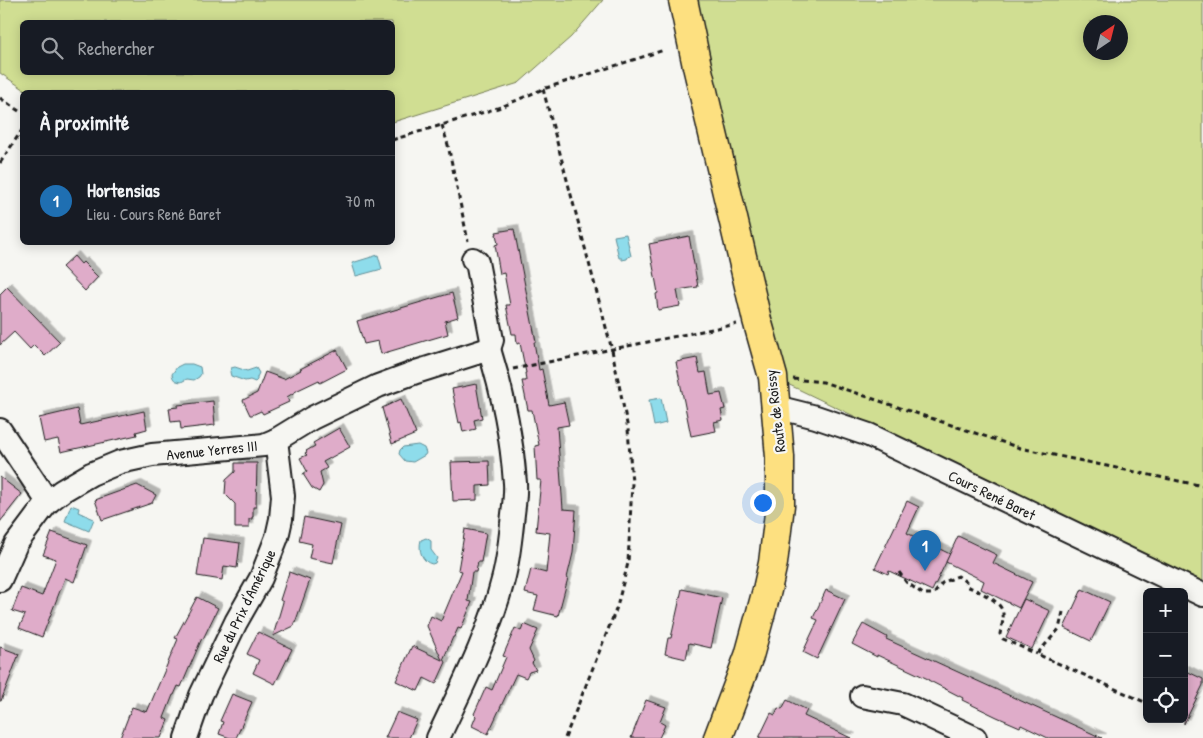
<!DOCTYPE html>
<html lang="fr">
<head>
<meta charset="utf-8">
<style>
  :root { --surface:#171b24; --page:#20242c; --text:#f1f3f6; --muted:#9ea1a6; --line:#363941; --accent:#1f6fb2 }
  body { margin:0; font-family:"Patrick Hand",sans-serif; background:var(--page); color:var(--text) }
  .controls { position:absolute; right:15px; bottom:15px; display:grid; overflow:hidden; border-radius:8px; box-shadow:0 2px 12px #0003 }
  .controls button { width:45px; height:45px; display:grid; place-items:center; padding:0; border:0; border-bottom:1px solid var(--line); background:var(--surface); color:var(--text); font:25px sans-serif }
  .compass { position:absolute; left:1083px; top:15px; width:45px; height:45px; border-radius:50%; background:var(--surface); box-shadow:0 2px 12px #0003; rotate:35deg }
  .you { position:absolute; left:762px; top:502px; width:18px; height:18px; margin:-12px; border:4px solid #fff; border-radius:50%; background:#1a73e8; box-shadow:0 0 0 8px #1a73e833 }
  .badge { display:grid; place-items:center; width:32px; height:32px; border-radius:50%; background:var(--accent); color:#fff; font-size:16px; font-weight:700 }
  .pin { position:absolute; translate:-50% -41px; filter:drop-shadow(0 1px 2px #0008) }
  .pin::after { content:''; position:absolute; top:26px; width:18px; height:15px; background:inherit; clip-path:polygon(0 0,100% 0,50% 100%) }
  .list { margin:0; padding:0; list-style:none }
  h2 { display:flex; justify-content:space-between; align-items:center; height:65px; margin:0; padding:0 20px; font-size:21px }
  h2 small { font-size:16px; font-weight:400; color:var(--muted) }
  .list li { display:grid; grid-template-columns:32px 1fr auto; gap:15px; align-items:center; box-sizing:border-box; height:90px; padding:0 20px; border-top:1px solid var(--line) }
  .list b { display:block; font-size:19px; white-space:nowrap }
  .list p { margin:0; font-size:16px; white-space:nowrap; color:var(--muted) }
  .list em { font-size:16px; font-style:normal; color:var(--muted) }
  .icon { flex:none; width:28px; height:28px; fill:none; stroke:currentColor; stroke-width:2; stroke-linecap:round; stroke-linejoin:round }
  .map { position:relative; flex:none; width:1203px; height:738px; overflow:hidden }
  .search { position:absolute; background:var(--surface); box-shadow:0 2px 12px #0003; left:20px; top:20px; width:375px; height:55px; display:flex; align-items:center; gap:12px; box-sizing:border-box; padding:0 18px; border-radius:8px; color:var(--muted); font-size:19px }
  .panel { position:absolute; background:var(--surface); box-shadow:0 2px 12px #0003; left:20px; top:90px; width:375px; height:155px; border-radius:8px }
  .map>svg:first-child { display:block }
  .green { fill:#d0de92; stroke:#767d57; fill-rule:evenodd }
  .water { fill:#8edceb; stroke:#608f98 }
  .building { fill:#dfacc9; stroke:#1c1c1c; filter:url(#shadow) }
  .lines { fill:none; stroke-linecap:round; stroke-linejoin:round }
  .minor-casing { stroke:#1c1c1c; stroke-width:26 }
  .major-casing { stroke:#1c1c1c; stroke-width:31 }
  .path { stroke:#1c1c1c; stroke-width:3; stroke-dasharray:5 4; stroke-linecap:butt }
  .minor { stroke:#f6f6f2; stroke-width:22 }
  .major { stroke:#fde080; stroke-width:28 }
  .labels { text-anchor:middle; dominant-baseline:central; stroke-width:4.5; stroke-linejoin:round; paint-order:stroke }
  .street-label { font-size:15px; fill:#1c1c1c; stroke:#f6f6f2 }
</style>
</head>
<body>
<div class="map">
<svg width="1203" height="738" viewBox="0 0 1203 738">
  <defs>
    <filter id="shadow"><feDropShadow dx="4.5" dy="-4.5" stdDeviation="0" flood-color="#0004"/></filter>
  </defs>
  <rect width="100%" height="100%" fill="#f6f6f2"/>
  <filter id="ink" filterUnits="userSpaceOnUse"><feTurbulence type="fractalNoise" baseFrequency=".02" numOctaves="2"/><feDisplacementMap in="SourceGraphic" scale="10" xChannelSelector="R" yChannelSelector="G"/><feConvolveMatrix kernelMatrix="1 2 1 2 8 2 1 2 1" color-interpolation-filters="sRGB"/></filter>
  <g filter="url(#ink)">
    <g class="green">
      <path d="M0,0H603L571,37L519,83L393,122L392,92H28L0,73ZM22,22H392V72H22Z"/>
      <path d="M683,0H1203V584L773,377ZM1090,22H1120V52H1090Z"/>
    </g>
    <g class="water">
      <path d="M626,234L631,256L628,257L627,259L622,260V258H619L614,236Z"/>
      <path d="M378,255L382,269L356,276L352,263Z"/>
      <path d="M183,364H192L200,367L201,374L199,377L194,380L187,379L181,382C175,381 173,380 172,374L177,367Z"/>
      <path d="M235,367L247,371L256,368L259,373L257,377V380L255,382L250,380L245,381L231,376L230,372L231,368Z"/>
      <path d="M661,398L666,423L654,426L649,400Z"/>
      <path d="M418,445L424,448L426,453L425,455L413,462L405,461L399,454L400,450L403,447Z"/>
      <path d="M71,505L79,508L78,512L94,519L89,531L65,521Z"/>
      <path d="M426,538L431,541V550L437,558L435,563L432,564C422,562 418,550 421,540Z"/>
    </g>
    <g class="building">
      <path d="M514,229L536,342H534L539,370L542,369L549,405L564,402L569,425L557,427L563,509L576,510L573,553L567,578H568L558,616L534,610L538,596L525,593L531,569L546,573L550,533L536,531L541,480H537L535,446L539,445L532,410H528L522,381H526L525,373H526L520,343L517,344L516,334H512L506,305H510L504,273L500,274L495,245L498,244L496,234H497L496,232Z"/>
      <path d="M689,236L698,287L677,290L680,306L658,310L656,294L658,293L649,244Z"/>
      <path d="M74,256L81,264L83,262L98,277L85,291L62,267Z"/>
      <path d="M7,287L60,342L45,356L34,345L30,349L14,332L0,345V294Z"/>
      <path d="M452,293L458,317L445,321L448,334L381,354L378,341L364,344L357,321Z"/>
      <path d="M337,350L347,369L320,383L319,380L298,390L287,397L289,402L263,414L261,411L252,415H250L243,400L257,393L265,372L284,379L301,370L300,369Z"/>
      <path d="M697,358L700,373L706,372L710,395L721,393L725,409L721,410L723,420L714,422L716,431L691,436L676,362Z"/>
      <path d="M476,384L482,418L474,420L476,429L463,432L461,422L459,423L452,389Z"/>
      <path d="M401,399L416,434L392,444L382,408Z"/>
      <path d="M213,401L215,425L181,429L180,421L171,422L169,408L178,407V405Z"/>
      <path d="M77,409L80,425L144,411L147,429L136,432L137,435L61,452L58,439L44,442L39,418Z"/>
      <path d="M339,428L350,447L323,462L327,468L320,472L323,485L319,492L312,488L303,474L307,471L300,458L307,455L305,453L307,452L306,451L315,446L313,443Z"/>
      <path d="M489,461L490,485L477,486V500L453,501L451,462Z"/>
      <path d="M235,463H257L256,507H253V517H252V519H249V528H235V504L225,494L226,480L235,472Z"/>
      <path d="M0,477L22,494L0,522Z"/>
      <path d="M137,485L156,495L152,503L102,520L95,500Z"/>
      <path d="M907,501L919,507L907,533L950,554L932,591L889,571L888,574L875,568Z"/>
      <path d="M304,517L341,525L333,563L309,558L312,544L299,541Z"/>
      <path d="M465,529L486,533L481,562H478L476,572H472L468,601L472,602L461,629L458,628L454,637H453L443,660L446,662L436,684L424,678L418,691L396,681L412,646L442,660L427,626L431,616L441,621L462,571L458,570Z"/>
      <path d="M52,532L87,545L74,582L65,578L42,637L19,628L25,615L12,611L21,588L42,596L56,559L43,555Z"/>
      <path d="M958,536L997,555L993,563L1032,582L1019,608L981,589L984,581L946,562Z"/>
      <path d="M203,538L240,543L237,568L224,566L222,580L197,576Z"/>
      <path d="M289,572L310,580L294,626L273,636L283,602L280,600Z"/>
      <path d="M682,589L722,598L711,648L689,643L686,659L665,654L668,638H671Z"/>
      <path d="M1082,589L1110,602L1091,641L1064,628Z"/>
      <path d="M826,590L845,599L817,659L803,652L818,620L813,618Z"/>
      <path d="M197,597L218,608L203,639L202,638L181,687L178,686L174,695H173L164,718L168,720L161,738H120L132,707L147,712L178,639L175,638Z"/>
      <path d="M1024,599L1050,611L1032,649L1006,637Z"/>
      <path d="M524,624L538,630L529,650L534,661L532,663L536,670L529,672L526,678L516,674L488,734L472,726L476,716L474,714L486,687L492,690L506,657L503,656L515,628L521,631Z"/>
      <path d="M863,624L887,637L886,639L1102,738H1048L1021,725L1020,727L997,717L962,700L963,698L928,680V679L877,655V657L852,644Z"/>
      <path d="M258,632L292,649L275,684L253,673L259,660L247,654Z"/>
      <path d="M0,647L19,654L1,701H0Z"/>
      <path d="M1184,670L1203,679V685L1184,724Z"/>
      <path d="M232,694L252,702L236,738H230L219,734L223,722L220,721Z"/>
      <path d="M646,700L666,707L660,722L665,725L659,738H631Z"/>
      <path d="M787,700L807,710L804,716L851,738H759L771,713L775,715L778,708L782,709Z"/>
      <path d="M397,712L417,720L409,738H385Z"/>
    </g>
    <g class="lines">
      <g class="minor-casing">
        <g id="minor">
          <path d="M473,259L477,262L492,340L489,349"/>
          <path d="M776,407L816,417L869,435L1203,595"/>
          <path d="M0,430L48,502"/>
          <path d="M0,580L16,544L40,512L48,502L62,491L91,474L120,462L152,455L264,445L276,440L312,418L378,386L416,372L489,349C502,390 512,440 515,483C516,497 513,510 512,524C510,543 508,562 503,580C489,635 462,687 438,738"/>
          <path d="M862,696L903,704L975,738"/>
          <path d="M186,738L201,695L236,622L261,578L277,537L281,519L283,496L276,440"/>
        </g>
      </g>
      <g class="major-casing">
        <path id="major" d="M683,0L697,66L757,320L773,377L780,457V505L773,563L767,590L749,656L718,738"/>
      </g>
      <g class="path">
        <path d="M543,89L612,350L628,429L632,483L628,563L617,607L565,738"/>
        <path d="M0,98L22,113"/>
        <path d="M442,125L448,145L468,241"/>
        <path d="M392,140L501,107L543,89L664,50"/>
        <path d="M0,163L22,130"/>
        <path d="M513,369L737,324"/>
        <path d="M793,379L823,382L1020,448L1203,486"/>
        <path d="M899,572L906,582L923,594H934L942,583L958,576L966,582L967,586C977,591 1002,600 1003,614C1004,620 1001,628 1000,634L1003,639L1037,654"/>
        <path d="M1063,612L1059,629L1037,654L1147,703"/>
      </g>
      <use href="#minor" class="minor"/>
      <use href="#major" class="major"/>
    </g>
  </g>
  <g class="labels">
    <g class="street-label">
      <text transform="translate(775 411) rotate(-97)">Route de Roissy</text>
      <text transform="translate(212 450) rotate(-6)">Avenue Yerres III</text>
      <text transform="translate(992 495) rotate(26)">Cours René Baret</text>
      <text transform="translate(244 606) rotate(-64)">Rue du Prix d'Amérique</text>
    </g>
  </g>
</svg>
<div class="controls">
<button>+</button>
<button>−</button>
<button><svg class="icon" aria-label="locate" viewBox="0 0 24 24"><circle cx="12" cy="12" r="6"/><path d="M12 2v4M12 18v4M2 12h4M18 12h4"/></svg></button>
</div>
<svg class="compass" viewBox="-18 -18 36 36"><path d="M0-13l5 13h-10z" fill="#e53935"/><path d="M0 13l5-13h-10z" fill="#9ea1a6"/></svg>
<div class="you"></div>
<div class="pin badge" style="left:925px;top:571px">1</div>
<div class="search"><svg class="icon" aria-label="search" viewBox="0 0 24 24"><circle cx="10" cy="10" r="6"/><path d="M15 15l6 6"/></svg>Rechercher</div>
<section class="panel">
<h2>À proximité<small></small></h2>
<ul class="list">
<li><span class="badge">1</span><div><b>Hortensias</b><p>Lieu · Cours René Baret</p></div><em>70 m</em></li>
</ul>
</section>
</div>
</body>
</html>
